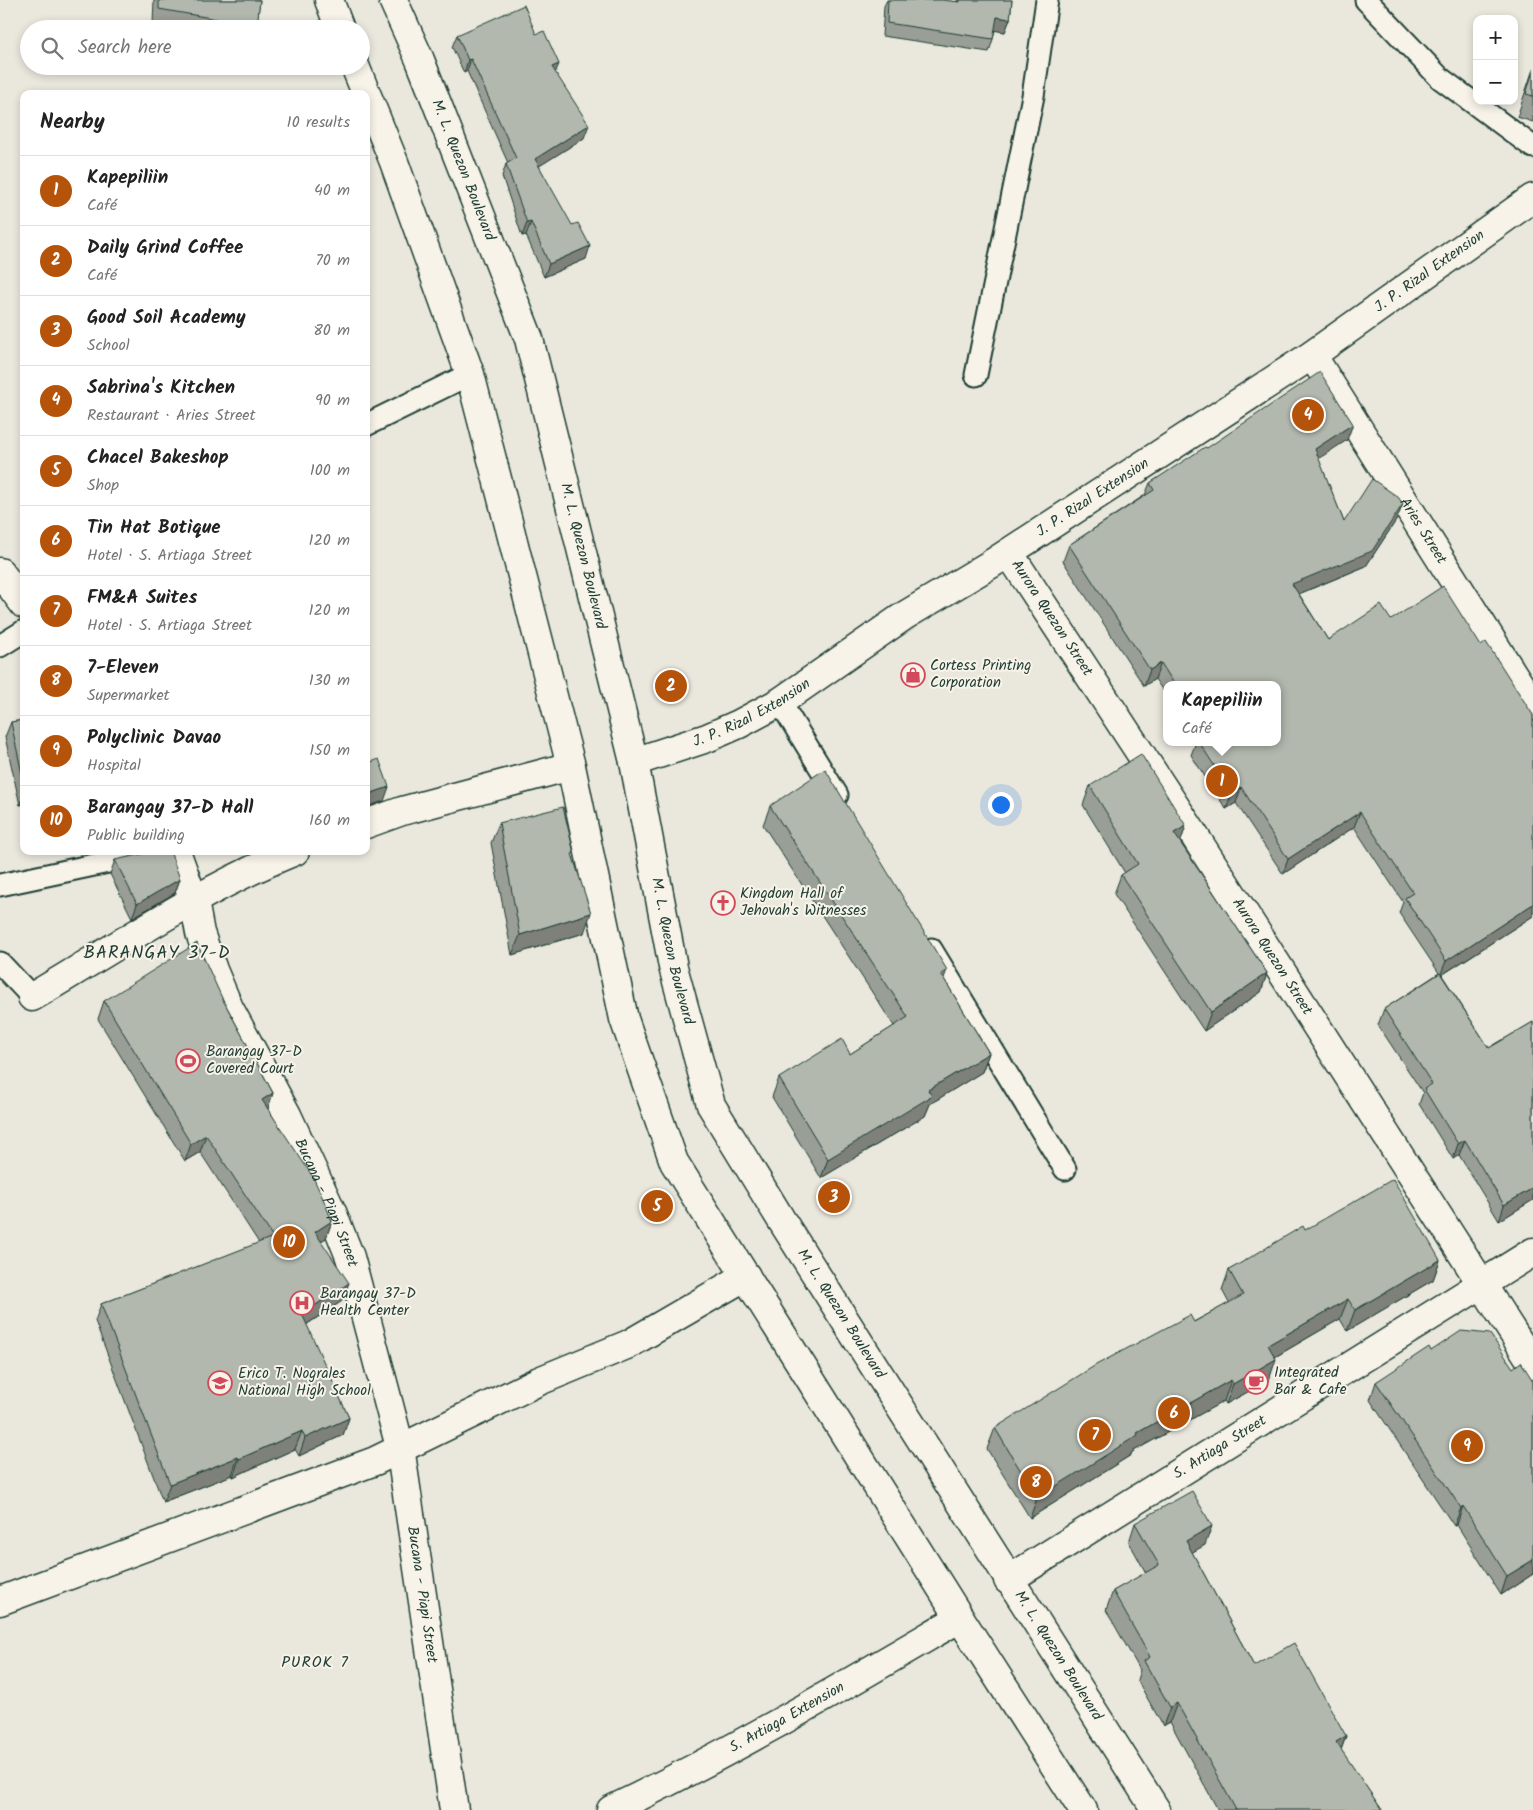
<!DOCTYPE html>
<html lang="en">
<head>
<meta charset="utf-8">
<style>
  :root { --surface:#fff; --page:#f2f2f2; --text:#222; --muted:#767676; --line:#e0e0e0; --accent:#b45309 }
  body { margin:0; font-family:Kalam,sans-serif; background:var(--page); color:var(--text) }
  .controls { position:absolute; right:15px; top:15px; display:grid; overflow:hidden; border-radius:10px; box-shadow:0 2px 8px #0003 }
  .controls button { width:45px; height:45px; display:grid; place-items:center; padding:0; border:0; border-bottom:1px solid var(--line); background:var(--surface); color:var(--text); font:25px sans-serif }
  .you { position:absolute; left:1000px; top:804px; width:18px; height:18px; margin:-12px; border:4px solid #fff; border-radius:50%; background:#1a73e8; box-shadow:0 0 0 8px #1a73e833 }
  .badge { display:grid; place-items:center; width:32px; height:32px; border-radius:50%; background:var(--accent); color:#fff; font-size:16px; font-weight:700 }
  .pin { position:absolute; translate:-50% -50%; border:2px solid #fff; box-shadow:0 1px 5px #0006 }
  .popup { position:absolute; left:1163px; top:681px; width:118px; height:65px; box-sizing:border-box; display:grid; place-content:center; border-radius:10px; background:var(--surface); filter:drop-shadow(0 1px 4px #0005); font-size:16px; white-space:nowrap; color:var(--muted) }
  .popup b { font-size:19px; color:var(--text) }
  .popup::after { content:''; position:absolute; left:50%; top:100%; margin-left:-10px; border:10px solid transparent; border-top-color:var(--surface) }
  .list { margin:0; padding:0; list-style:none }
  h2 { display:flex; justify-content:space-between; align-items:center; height:65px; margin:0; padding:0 20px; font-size:21px }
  h2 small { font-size:16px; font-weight:400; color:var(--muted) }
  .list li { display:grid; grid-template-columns:32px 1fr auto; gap:15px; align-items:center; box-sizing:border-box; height:70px; padding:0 20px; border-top:1px solid var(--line) }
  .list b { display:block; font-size:19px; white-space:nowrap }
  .list p { margin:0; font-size:16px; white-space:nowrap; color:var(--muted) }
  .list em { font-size:16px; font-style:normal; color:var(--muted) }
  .icon { flex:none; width:28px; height:28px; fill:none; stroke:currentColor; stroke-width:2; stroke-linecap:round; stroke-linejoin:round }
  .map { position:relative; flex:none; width:1533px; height:1810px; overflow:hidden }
  .search { position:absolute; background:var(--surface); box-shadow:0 2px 8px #0003; left:20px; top:20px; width:350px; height:55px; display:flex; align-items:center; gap:12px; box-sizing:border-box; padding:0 18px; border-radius:28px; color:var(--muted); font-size:19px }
  .panel { position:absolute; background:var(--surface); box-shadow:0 2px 8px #0003; left:20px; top:90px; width:350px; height:765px; border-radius:10px }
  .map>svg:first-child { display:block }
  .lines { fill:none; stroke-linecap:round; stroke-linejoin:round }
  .lane-casing { stroke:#1f3d34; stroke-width:25 }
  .street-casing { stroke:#1f3d34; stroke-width:31 }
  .secondary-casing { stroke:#1f3d34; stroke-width:31 }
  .primary-casing { stroke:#1f3d34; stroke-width:31 }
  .lane { stroke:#f7f3e8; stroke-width:21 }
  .street { stroke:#f7f3e8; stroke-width:28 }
  .secondary { stroke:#f7f3e8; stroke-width:28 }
  .primary { stroke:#f7f3e8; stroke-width:28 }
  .wall { fill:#999e96; stroke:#1f3d34 }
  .shaded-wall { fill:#7d817a; stroke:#1f3d34 }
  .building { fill:#b2b8ae; stroke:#1f3d34 }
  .labels { text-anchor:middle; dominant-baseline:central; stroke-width:4; stroke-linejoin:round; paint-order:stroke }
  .street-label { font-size:15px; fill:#1f3d34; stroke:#f7f3e8 }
  .poi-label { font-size:15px; fill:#1f3d34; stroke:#f7f3e8; text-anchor:start }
  .neighbourhood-label { font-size:16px; letter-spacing:1px; fill:#1f3d34; stroke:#f7f3e8 }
  .quarter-label { font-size:18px; letter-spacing:1px; fill:#1f3d34; stroke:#f7f3e8 }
</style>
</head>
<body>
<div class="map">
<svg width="1533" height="1810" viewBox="0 0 1533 1810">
  <rect width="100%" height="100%" fill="#eae8dd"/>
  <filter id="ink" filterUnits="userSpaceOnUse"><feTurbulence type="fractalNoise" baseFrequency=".02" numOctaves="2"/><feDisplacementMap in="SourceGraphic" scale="10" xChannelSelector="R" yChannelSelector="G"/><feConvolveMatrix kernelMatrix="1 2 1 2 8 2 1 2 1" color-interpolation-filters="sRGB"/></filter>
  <g filter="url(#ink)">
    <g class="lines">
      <g class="lane-casing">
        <g id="lane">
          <path d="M1366,0L1440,78L1533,147"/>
          <path d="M976,375L1033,96L1047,0"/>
          <path d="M366,425L470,374"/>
          <path d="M0,646L24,631"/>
          <path d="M780,702L837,795"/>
          <path d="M0,885L160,851"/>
          <path d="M931,949L1065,1169"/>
          <path d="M0,963L32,997"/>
        </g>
      </g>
      <g class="street-casing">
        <g id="street">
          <path id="s1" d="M1312,355L1533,706"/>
          <path id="s2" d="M1009,553L1196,838L1533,1364"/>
          <path d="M0,572L24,604"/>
          <path d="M366,824L402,811L571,766"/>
          <path id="s3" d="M176,851L194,901L200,933L213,970L229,1008L287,1115L332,1212L350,1257L400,1447L454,1810"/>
          <path d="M32,997C117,947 203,888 295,851"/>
          <path id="s4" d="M1008,1580L1533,1252"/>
          <path d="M0,1601L375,1461L539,1381L629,1344L746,1276"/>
          <path id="s5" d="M611,1810C731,1753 845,1685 960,1618"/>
        </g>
      </g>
      <g class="secondary-casing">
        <g id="secondary">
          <path id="s6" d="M634,762L707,738L739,724L780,702L904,616L991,564L1312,355L1533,198"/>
        </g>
      </g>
      <g class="primary-casing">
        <g id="primary">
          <path d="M329,0L340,29"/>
          <path id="s7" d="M393,0L420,60L529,339L634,762L673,967L711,1105L782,1221L1156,1810"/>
          <path d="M355,66L394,162L470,374L571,766L624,1019L674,1162L960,1618L1083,1810"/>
        </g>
      </g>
      <use href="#lane" class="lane"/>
      <use href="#street" class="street"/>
      <use href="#secondary" class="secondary"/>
      <use href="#primary" class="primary"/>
    </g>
    <g class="wall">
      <path d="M154,0H260L256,29H186L153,23Z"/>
      <path d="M887,0H942L957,2V0H1012L1010,19L1005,32L995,30L993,39L989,52L882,36L884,6Z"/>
      <path d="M536,34L555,72L584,138L539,166L586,259L544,277L526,235L522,236L502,176L506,164L508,163L467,71L464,73L452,47L457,35Z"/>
      <path d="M1533,69V122L1517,117Z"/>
      <path d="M1347,440L1318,458L1344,522L1397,519L1366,566L1299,594L1328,640L1391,620L1481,646L1533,715V916L1442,975L1489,1048L1533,1022V1200L1499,1221L1459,1155L1453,1159L1419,1104L1423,1093L1378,1025L1384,1009L1439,973L1399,913L1403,902L1354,827L1283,874L1236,803L1226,809L1191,755L1196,742H1277V685H1167V697L1155,679L1144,686L1063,561L1069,545L1145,495L1150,483L1207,448Z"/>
      <path d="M24,720V804L20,805L5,737L11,722Z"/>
      <path d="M1090,786L1186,826L1180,842L1267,973L1261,992L1204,1031L1114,894L1121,875L1125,873L1083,805Z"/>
      <path d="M770,806L944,979L989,1053L982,1072L930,1104L925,1116L821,1178L772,1097L779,1078L850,1054L894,1026L763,825Z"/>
      <path d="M499,823L573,857L584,933L512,955L491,843Z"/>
      <path d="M115,860L180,879L175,893L132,918L110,874Z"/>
      <path d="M222,998L273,1093L268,1108L332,1221L326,1238L321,1241L342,1301L306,1325L349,1418L343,1435L299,1456L295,1449L233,1477L232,1475L163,1502L95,1321L101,1304L259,1243L200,1152L185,1161L98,1019L104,1001Z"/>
      <path d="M1305,1230L1440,1260L1433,1280L1347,1331L1340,1319L1275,1357L1269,1380L1226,1404L1224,1401L1132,1452L1131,1455L1030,1518L987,1449L995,1428L1229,1303L1222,1290L1229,1270Z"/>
      <path d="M1431,1351L1513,1368L1533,1381V1575V1574L1501,1595L1457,1525L1454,1526L1370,1400L1376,1382Z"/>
      <path d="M1135,1523L1205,1545L1192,1552L1254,1666L1346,1736L1341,1750L1382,1810H1218L1170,1722L1163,1726L1137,1680L1140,1670L1106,1610L1113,1591L1146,1573L1129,1542Z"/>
    </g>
    <g class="shaded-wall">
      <path d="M997,17L1010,19L1005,32L992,30Z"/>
      <path d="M471,59L467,71L464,73L468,60Z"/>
      <path d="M559,64L554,76L552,67Z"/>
      <path d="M589,125L584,138L530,172L535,159Z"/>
      <path d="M531,222L526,235L522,236L527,223Z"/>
      <path d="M590,246L586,259L544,277L549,264Z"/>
      <path d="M1353,424L1347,440L1309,465L1315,449Z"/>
      <path d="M1403,504L1397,519L1366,566L1286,599L1292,584Z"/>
      <path d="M1161,663L1155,679L1144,686L1150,670Z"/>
      <path d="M389,787L384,801L366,807V795Z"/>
      <path d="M1241,787L1236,803L1226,809L1232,793Z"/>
      <path d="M24,796V804L20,805Z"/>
      <path d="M1360,812L1354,827L1283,874L1288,859Z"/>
      <path d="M1186,826L1180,844L1174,833Z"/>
      <path d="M81,851H93L80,854Z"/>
      <path d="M180,879L175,893L132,918L137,904Z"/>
      <path d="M1533,904V916L1440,976L1446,961Z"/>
      <path d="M591,913L584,933L512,955L520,935Z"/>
      <path d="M947,970L940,989L941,974Z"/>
      <path d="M1267,973L1261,992L1204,1031L1211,1012Z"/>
      <path d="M989,1053L982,1072L930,1104L925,1116L821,1178L828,1159L928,1090Z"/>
      <path d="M273,1093L267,1111L262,1100Z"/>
      <path d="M206,1135L200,1152L185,1161L191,1144Z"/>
      <path d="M1465,1140L1459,1155L1453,1159L1458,1144Z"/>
      <path d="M1533,1188V1200L1499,1221L1504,1205Z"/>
      <path d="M332,1221L326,1238L308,1250L315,1232Z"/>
      <path d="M1440,1260L1433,1280L1347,1331L1355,1310Z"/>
      <path d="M349,1283L342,1301L295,1332L302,1314Z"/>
      <path d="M1348,1299L1340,1319L1261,1365L1268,1345Z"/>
      <path d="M1276,1359L1269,1380L1226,1404L1233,1384Z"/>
      <path d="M1231,1380L1224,1401L1132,1452L1131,1455L1030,1518L1037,1498L1137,1433Z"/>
      <path d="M349,1418L343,1435L299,1456L305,1438Z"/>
      <path d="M302,1431L295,1449L233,1477L239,1459Z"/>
      <path d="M238,1457L232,1475L163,1502L170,1484Z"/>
      <path d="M1463,1506L1457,1525L1454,1526L1461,1508Z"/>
      <path d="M1212,1526L1205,1545L1179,1560L1186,1541Z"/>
      <path d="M1533,1560V1574L1501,1595L1507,1576Z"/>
      <path d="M1177,1703L1170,1722L1163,1726L1170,1707Z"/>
      <path d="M1346,1736L1339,1755L1336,1742Z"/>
    </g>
    <g class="building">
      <path d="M159,0H260L257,26L159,9Z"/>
      <path d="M888,0H942L960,2V0H1012L1010,19L997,17L993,39L887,23Z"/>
      <path d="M524,5L536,34L544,31L559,64L552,67L589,125L535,159L572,225L578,223L590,246L549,264L531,222L527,223L506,164L516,158L471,59L468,60L457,35Z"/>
      <path d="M1533,71V96L1526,94Z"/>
      <path d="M1320,372L1353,424L1315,449L1344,522L1372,479L1398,497L1403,504L1372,551L1292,584L1328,640L1381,605L1391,620L1443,586L1481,646L1486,642L1533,715V904L1446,961L1405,898L1413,893L1360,812L1288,859L1241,787L1232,793L1199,742H1277V685H1175L1161,663L1150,670L1069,545L1154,490L1150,483L1205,447L1207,448Z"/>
      <path d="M24,720V783L11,722Z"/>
      <path d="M1141,754L1186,826L1174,833L1267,973L1211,1012L1121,875L1138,864L1090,786Z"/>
      <path d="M379,759L389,787L366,795V764Z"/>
      <path d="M825,769L947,970L941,974L989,1053L928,1090L932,1096L828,1159L779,1078L842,1039L850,1054L908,1017L770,806Z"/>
      <path d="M563,807L574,853L572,854L591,913L520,935L499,823Z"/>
      <path d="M156,851H170L180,879L137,904L115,860Z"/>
      <path d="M197,943L222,998L273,1093L262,1100L313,1177L324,1201L332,1221L315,1232L349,1283L302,1314L349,1418L305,1438L302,1431L239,1459L238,1457L170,1484L101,1304L273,1237L206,1135L191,1144L104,1001Z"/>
      <path d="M1440,973L1489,1048L1533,1022V1188L1504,1205L1465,1140L1458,1144L1424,1089L1432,1084L1384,1009Z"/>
      <path d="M1393,1179L1440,1260L1355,1310L1348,1299L1268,1345L1276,1359L1233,1384L1231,1380L1137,1433L1138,1435L1037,1498L995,1428L1096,1365L1190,1315L1194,1322L1243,1295L1229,1270L1303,1226L1305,1230Z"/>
      <path d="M1461,1331L1490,1334L1513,1368L1521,1362L1533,1381V1560L1507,1576L1463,1506L1461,1508L1376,1382L1429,1347L1431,1351Z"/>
      <path d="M1192,1491L1212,1526L1186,1541L1254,1666L1294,1643L1346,1736L1336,1742L1382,1810H1236L1177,1703L1170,1707L1144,1661L1150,1657L1113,1591L1159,1565L1135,1523Z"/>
    </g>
  </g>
  <defs>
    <g id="shop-ring" transform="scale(1.25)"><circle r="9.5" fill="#f7f3e8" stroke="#d1495b" stroke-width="1.5"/><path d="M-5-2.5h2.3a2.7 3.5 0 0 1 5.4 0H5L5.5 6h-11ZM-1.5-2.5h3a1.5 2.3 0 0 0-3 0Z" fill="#d1495b"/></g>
    <g id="church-ring" transform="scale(1.25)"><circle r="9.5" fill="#f7f3e8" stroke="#d1495b" stroke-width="1.5"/><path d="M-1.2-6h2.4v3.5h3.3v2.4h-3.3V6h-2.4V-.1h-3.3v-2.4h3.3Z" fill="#d1495b"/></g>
    <g id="stadium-ring" transform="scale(1.25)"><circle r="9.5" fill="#f7f3e8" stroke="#d1495b" stroke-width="1.5"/><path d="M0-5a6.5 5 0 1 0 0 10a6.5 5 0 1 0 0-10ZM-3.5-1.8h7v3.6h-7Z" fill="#d1495b"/></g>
    <g id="hospital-ring" transform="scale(1.25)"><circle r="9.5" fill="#f7f3e8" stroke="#d1495b" stroke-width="1.5"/><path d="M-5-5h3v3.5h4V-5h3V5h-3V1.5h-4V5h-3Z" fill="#d1495b"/></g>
    <g id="cafe-ring" transform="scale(1.25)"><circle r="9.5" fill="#f7f3e8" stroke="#d1495b" stroke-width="1.5"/><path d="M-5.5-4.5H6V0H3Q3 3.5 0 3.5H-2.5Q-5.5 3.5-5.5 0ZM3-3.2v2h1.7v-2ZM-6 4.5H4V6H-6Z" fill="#d1495b"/></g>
    <g id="school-ring" transform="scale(1.25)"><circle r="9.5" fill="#f7f3e8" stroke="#d1495b" stroke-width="1.5"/><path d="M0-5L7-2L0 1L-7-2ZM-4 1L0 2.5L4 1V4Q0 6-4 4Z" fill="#d1495b"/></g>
  </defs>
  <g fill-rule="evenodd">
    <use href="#shop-ring" x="913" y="675"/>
    <use href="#church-ring" x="723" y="903"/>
    <use href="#stadium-ring" x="188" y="1061"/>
    <use href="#hospital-ring" x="302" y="1303"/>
    <use href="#cafe-ring" x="1256" y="1382"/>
    <use href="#school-ring" x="220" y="1383"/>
  </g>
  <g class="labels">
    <g class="street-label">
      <text stroke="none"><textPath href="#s7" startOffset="184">M. L. Quezon Boulevard</textPath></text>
      <text stroke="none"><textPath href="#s6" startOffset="938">J. P. Rizal Extension</textPath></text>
      <text stroke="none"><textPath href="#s6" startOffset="532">J. P. Rizal Extension</textPath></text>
      <text stroke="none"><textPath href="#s1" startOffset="208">Aries Street</textPath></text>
      <text stroke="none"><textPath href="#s7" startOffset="589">M. L. Quezon Boulevard</textPath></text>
      <text stroke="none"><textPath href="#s2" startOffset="78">Aurora Quezon Street</textPath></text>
      <text stroke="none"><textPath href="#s6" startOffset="128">J. P. Rizal Extension</textPath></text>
      <text stroke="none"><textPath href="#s7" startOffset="994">M. L. Quezon Boulevard</textPath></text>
      <text stroke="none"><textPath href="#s2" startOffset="482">Aurora Quezon Street</textPath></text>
      <text stroke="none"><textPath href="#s3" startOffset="384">Bucana - Piapi Street</textPath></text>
      <text stroke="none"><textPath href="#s7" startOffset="1399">M. L. Quezon Boulevard</textPath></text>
      <text stroke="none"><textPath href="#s4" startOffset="250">S. Artiaga Street</textPath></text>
      <text stroke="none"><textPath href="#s3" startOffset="789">Bucana - Piapi Street</textPath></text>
      <text stroke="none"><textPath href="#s7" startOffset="1804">M. L. Quezon Boulevard</textPath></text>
      <text stroke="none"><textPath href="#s5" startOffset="199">S. Artiaga Extension</textPath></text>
    </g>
    <g class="poi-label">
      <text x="930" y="666">Cortess Printing<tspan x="930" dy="17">Corporation</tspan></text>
      <text x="740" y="894">Kingdom Hall of<tspan x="740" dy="17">Jehovah's Witnesses</tspan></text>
      <text x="206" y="1052">Barangay 37-D<tspan x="206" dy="17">Covered Court</tspan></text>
      <text x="320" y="1294">Barangay 37-D<tspan x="320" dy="17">Health Center</tspan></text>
      <text x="1274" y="1373">Integrated<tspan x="1274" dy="17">Bar &amp; Cafe</tspan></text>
      <text x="238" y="1374">Erico T. Nograles<tspan x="238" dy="17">National High School</tspan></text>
    </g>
    <g class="neighbourhood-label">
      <text x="315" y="1662">PUROK 7</text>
    </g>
    <g class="quarter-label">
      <text x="157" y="953">BARANGAY 37-D</text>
    </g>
  </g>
</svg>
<div class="controls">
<button>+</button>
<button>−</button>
</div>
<div class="you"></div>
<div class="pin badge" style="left:1222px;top:781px">1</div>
<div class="popup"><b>Kapepiliin</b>Café</div>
<div class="pin badge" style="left:671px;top:686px">2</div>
<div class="pin badge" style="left:834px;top:1197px">3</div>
<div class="pin badge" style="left:1308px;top:415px">4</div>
<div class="pin badge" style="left:657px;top:1206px">5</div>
<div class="pin badge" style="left:1174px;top:1413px">6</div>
<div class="pin badge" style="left:1095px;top:1435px">7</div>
<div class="pin badge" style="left:1036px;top:1482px">8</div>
<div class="pin badge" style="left:1467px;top:1446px">9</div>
<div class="pin badge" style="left:289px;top:1242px">10</div>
<div class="search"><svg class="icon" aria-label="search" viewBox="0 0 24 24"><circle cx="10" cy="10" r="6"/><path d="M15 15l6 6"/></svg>Search here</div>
<section class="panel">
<h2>Nearby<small>10 results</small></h2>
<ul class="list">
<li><span class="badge">1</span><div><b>Kapepiliin</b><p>Café</p></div><em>40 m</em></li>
<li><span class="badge">2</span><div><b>Daily Grind Coffee</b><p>Café</p></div><em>70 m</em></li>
<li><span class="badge">3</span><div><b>Good Soil Academy</b><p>School</p></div><em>80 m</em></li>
<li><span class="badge">4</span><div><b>Sabrina's Kitchen</b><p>Restaurant · Aries Street</p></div><em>90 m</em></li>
<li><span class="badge">5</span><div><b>Chacel Bakeshop</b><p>Shop</p></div><em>100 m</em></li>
<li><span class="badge">6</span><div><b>Tin Hat Botique</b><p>Hotel · S. Artiaga Street</p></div><em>120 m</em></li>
<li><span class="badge">7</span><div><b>FM&amp;A Suites</b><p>Hotel · S. Artiaga Street</p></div><em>120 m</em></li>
<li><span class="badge">8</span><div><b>7-Eleven</b><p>Supermarket</p></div><em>130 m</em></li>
<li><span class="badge">9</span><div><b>Polyclinic Davao</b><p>Hospital</p></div><em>150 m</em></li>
<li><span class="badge">10</span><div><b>Barangay 37-D Hall</b><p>Public building</p></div><em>160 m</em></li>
</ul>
</section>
</div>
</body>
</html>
